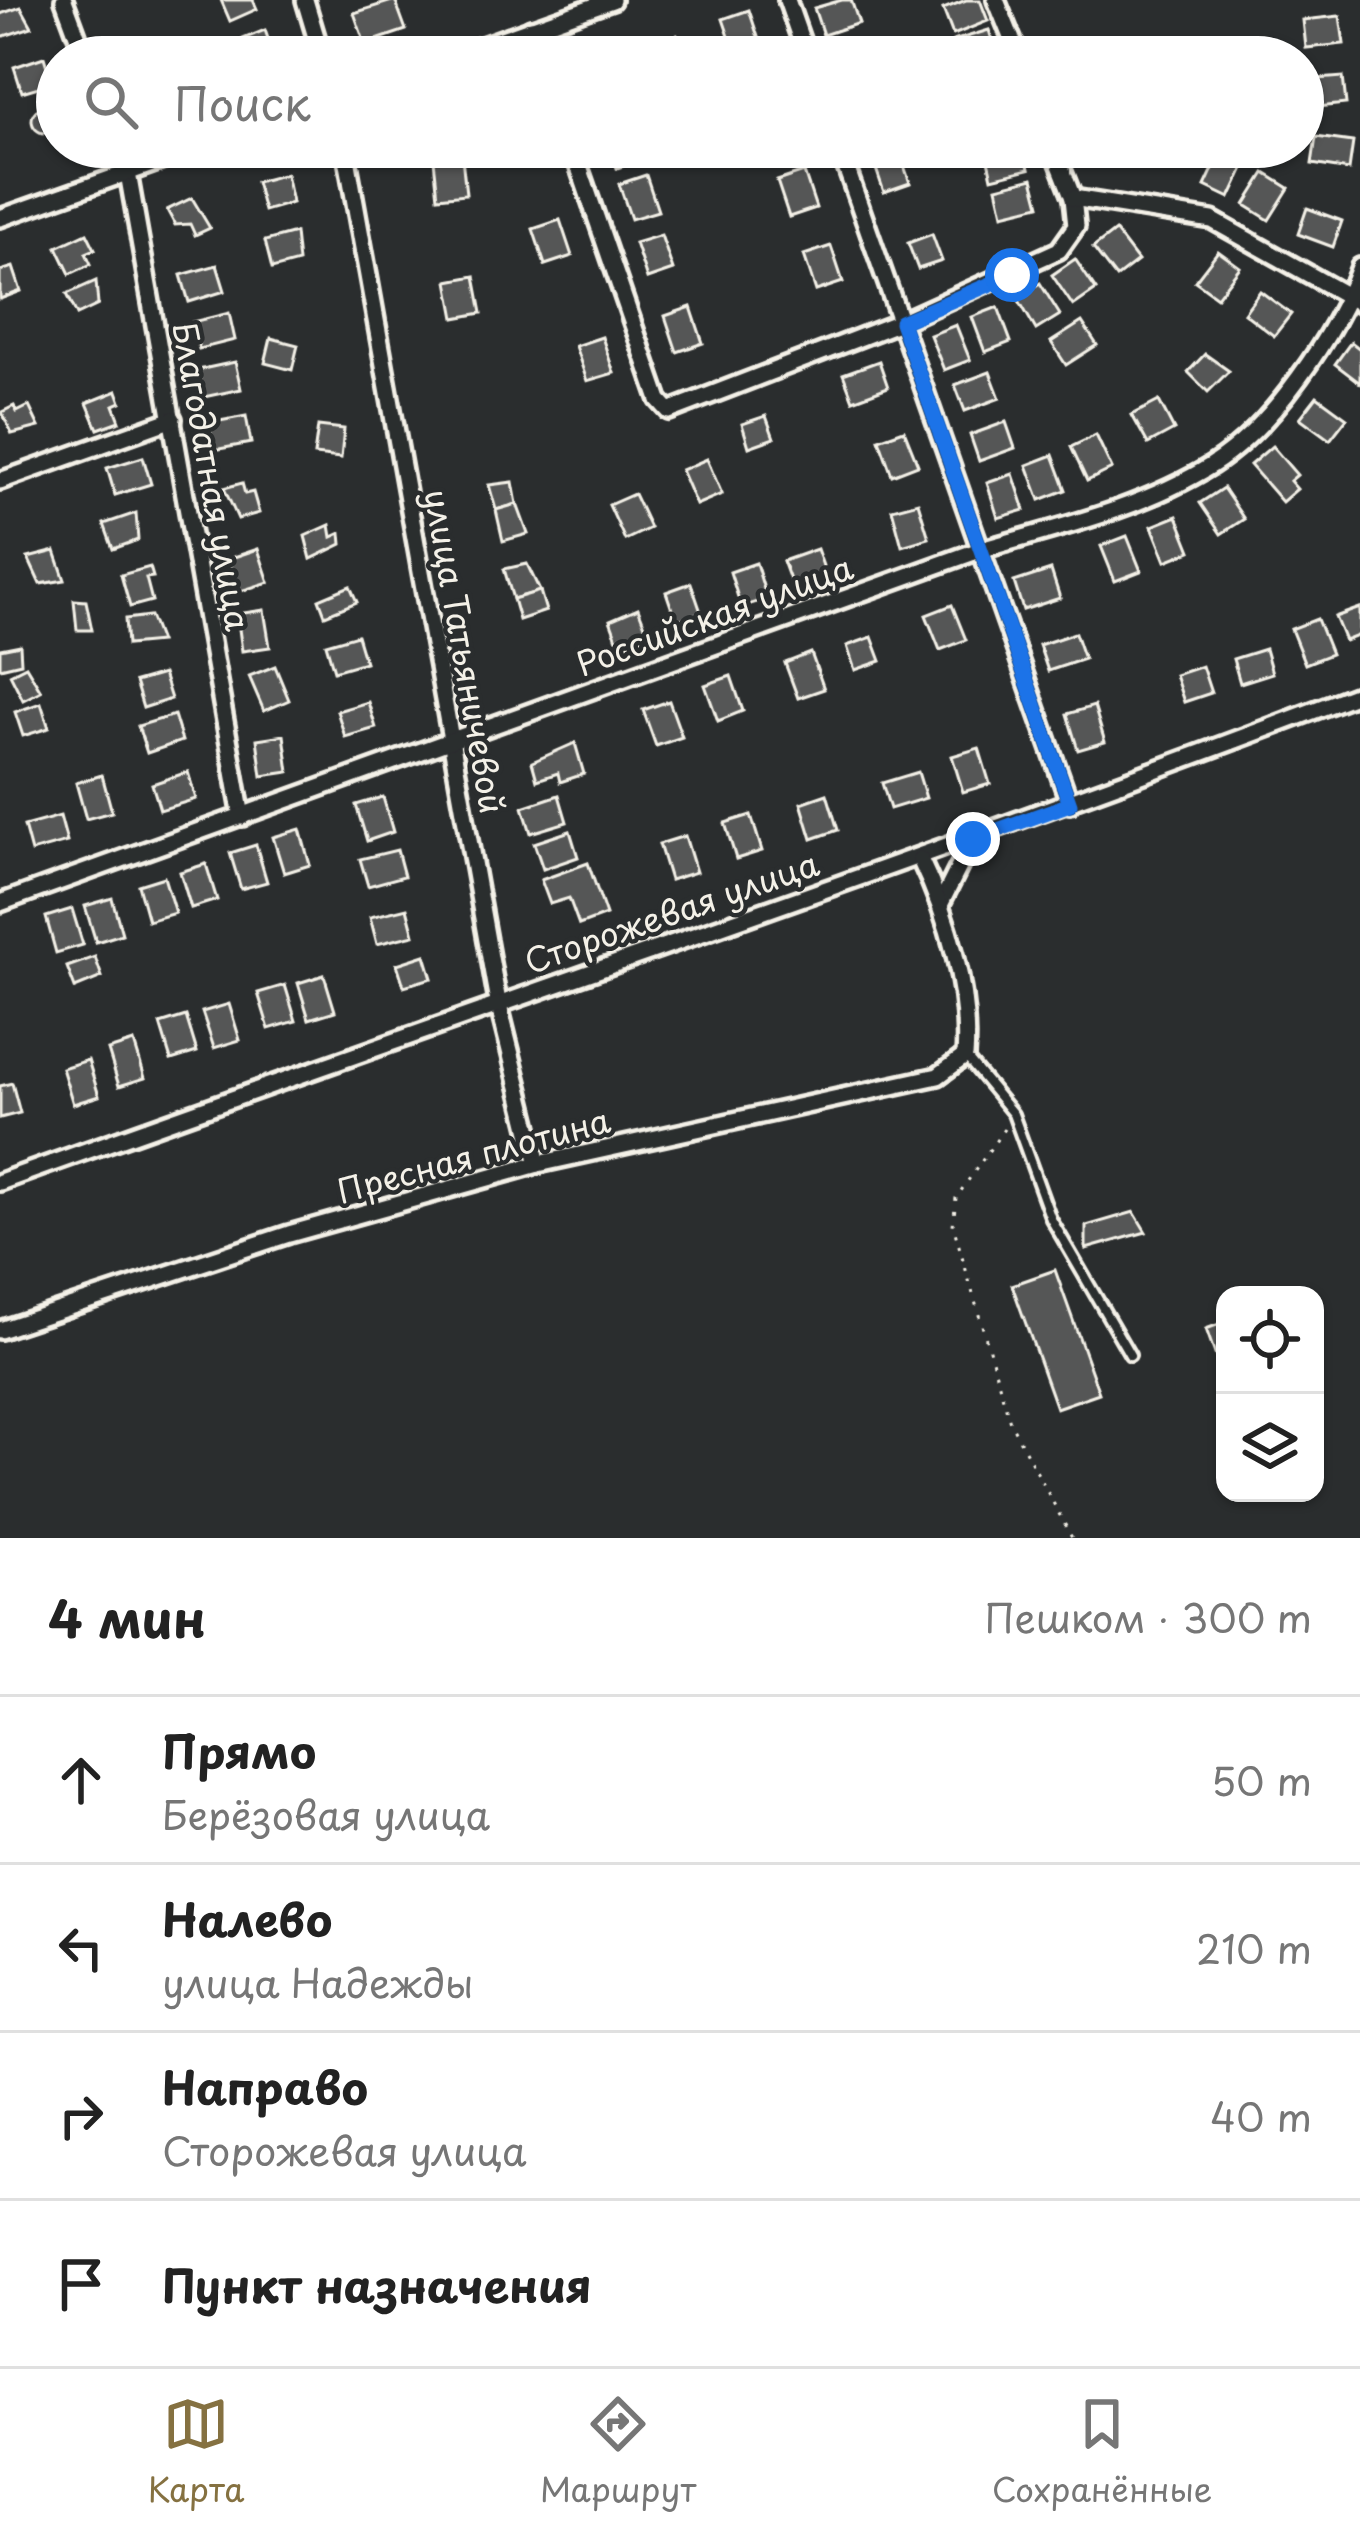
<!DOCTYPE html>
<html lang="ru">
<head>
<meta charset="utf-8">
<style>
  :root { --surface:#fff; --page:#f6f6f6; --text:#222; --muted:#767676; --line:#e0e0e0; --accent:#857141 }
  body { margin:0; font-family:"Playpen Sans",sans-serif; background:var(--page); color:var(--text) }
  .controls { position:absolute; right:36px; bottom:36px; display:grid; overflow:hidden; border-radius:24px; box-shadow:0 3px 9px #0004 }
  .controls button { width:108px; height:108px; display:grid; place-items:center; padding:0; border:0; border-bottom:3px solid var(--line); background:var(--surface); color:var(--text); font:60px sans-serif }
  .stop { position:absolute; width:36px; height:36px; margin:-27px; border:9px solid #1a73e8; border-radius:50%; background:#fff }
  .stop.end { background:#1a73e8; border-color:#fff; box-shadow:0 3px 12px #0008 }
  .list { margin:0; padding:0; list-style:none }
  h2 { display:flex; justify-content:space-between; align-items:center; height:156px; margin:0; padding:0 48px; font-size:51px }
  h2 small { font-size:39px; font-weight:400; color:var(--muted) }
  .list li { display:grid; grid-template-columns:78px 1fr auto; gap:36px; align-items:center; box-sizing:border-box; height:168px; padding:0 48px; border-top:3px solid var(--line) }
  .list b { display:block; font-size:45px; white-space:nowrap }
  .list p { margin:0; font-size:39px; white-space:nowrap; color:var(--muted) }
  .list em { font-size:39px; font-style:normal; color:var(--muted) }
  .icon { flex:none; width:66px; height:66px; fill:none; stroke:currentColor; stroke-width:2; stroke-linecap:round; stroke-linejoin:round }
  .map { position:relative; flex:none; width:1360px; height:1538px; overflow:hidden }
  .search { position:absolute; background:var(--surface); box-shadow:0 3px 9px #0004; left:36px; right:36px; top:36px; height:132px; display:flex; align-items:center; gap:30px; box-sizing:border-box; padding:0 42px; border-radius:66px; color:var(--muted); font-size:45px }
  .sheet { height:828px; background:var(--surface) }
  nav { display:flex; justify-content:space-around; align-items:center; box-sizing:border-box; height:168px; border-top:3px solid var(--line); background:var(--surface); font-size:33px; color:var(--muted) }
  nav a { display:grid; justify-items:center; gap:6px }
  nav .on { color:var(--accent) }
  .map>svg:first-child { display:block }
  .building { fill:#555756; stroke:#f4f1e8; stroke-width:3 }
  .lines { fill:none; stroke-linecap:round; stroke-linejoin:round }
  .service-casing { stroke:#f4f1e8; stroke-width:16 }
  .minor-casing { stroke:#f4f1e8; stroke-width:24 }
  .path { stroke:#f4f1e8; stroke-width:3; stroke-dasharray:3 9; stroke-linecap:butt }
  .service { stroke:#2a2d2e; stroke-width:8 }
  .minor { stroke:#2a2d2e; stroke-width:15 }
  .route { stroke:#1a73e8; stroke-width:15 }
  .labels { text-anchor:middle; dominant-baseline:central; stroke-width:9; stroke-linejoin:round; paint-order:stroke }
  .street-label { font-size:33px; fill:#f4f1e8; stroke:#2a2d2e }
</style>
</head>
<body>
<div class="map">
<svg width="1360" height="1538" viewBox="0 0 1360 1538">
  <rect width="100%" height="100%" fill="#2a2d2e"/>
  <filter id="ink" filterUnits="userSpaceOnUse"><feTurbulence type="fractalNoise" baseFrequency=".00833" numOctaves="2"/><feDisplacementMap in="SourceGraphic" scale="24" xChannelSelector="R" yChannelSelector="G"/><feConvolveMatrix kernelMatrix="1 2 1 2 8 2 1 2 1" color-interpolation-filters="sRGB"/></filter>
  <g filter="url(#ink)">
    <g class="building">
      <path d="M221,0H253L257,9L230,21Z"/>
      <path d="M395,0L406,30L365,44L354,13Z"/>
      <path d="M842,0H851L859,23L823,35L814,8Z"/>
      <path d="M966,0H980L988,21L953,35L943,9Z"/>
      <path d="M21,7L32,27L1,37L0,14Z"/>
      <path d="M749,10L761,46L735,54L723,19Z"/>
      <path d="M1340,16L1344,44L1306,48L1303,20Z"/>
      <path d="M265,30L274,56L238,57L233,43Z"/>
      <path d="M989,30L997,57H958L953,41Z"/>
      <path d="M677,35L685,57H656L651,43Z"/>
      <path d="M1142,37L1148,57H1119L1115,45Z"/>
      <path d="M44,57L52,83L22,92L14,67Z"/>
      <path d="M1343,77L1346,104L1308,108L1306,80Z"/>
      <circle cx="45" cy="120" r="13"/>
      <path d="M1316,137L1353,142L1349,170L1312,164Z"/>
      <path d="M610,147H639L643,159L617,168Z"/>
      <path d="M1002,147H1024L1029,169L992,178L986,151Z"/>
      <path d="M1150,147H1178L1182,166L1162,170Z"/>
      <path d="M898,148L910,183L884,192L872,157Z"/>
      <path d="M1221,152L1246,164L1230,198L1205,186Z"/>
      <path d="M462,157L466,194L438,197L434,160Z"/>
      <path d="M804,172L816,208L789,217L777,181Z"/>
      <path d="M1265,173L1289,188L1269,220L1245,205Z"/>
      <path d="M286,174L292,203L264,211L256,182Z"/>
      <path d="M646,175L658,211L631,219L619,184Z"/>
      <path d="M1033,178L1040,205L1003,214L997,187Z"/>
      <path d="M192,198L210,228L195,235L190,224L175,225L167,210Z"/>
      <path d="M1307,208L1342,221L1333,247L1298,234Z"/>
      <path d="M560,220L572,256L545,265L533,229Z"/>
      <path d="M1115,231L1138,261L1116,278L1093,248Z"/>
      <path d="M87,233L95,249L86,253L91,264L70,274L57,247Z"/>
      <path d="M295,233L298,262L272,269L265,241Z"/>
      <path d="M932,234L942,261L918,269L908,243Z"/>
      <path d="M661,235L673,270L647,279L635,243Z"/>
      <path d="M831,246L843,282L816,291L804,255Z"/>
      <path d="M1218,251L1240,267L1217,297L1195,281Z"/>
      <path d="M1075,259L1096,290L1073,306L1052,275Z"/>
      <path d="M217,265L225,291L189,302L181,275Z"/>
      <path d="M13,267L21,291L0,299V271Z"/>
      <path d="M475,276L482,313L455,318L448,281Z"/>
      <path d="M96,281L98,305L77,315L67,294Z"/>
      <path d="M1040,283L1060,315L1036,330L1017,297Z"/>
      <path d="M1260,291L1291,314L1274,336L1244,313Z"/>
      <path d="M691,307L703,343L677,352L665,316Z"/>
      <path d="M998,307L1011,342L985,352L972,317Z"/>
      <path d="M229,313L235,340L199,349L192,322Z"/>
      <path d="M1082,322L1097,345L1066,365L1051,342Z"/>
      <path d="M956,325L970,360L944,370L930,335Z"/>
      <path d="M602,337L614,373L587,381L575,346Z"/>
      <path d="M271,338L298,345L292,370L265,363Z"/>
      <path d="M1351,342L1360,349V383L1335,364Z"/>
      <path d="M1205,354L1229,371L1208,392L1188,372Z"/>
      <path d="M879,361L888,387L853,400L843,374Z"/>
      <path d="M235,362L241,389L204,397L198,370Z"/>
      <path d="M990,372L1000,398L965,411L955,385Z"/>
      <path d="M117,391L121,402L114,405L120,421L98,429L87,403Z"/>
      <path d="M1317,396L1347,418L1330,440L1300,418Z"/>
      <path d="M1159,401L1174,430L1148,444L1132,415Z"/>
      <path d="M14,406L17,412L29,406L39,427L12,434L2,412Z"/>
      <path d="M246,416L251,443L214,450L209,423Z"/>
      <path d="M766,416L774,438L749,447L742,424Z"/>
      <path d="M1006,422L1015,448L979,461L970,435Z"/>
      <path d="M318,426L344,429L341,458L314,455Z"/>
      <path d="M904,430L918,465L892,475L879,439Z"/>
      <path d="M1096,435L1112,469L1087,481L1071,447Z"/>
      <path d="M1272,446L1297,475L1290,481L1297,489L1282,502L1250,465Z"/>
      <path d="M1053,455L1066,490L1040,500L1027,465Z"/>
      <path d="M143,457L151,484L115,495L107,468Z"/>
      <path d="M707,459L722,494L696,505L681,470Z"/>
      <path d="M1013,474L1025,510L998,518L987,483Z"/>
      <path d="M513,482L517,504L496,510L489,485Z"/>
      <path d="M242,483L245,494L253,492L259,513L238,519L224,488Z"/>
      <path d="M1223,488L1244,519L1221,534L1200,503Z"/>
      <path d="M634,494L650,528L625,540L609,505Z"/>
      <path d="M918,502L929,538L902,546L892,509Z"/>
      <path d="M517,504L528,534L503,541L496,510Z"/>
      <path d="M136,513L138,540L113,549L104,524Z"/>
      <path d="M1177,516L1191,551L1166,561L1152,526Z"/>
      <path d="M330,525L332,537L341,533L342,544L311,559L305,536Z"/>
      <path d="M1127,536L1141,571L1115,581L1101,546Z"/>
      <path d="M258,549L269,582L225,596L222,586L236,582L228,559Z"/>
      <path d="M817,549L828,580L794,591L783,561Z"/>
      <path d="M55,551L65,580L40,584L28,558Z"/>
      <path d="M756,563L767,599L741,607L730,572Z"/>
      <path d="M527,564L540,591L513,599L504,569Z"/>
      <path d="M150,567L153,577L146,578L152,601L130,607L121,575Z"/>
      <path d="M1051,570L1060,598L1023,610L1014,582Z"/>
      <path d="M691,583L701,612L676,621L666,592Z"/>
      <path d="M350,586L357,602L325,615L319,599Z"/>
      <path d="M540,591L546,611L519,620L513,599Z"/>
      <path d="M74,600L86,601L92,630H77Z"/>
      <path d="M952,605L966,640L940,650L926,615Z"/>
      <path d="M638,608L649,636L620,647L610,620Z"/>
      <path d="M1360,608V635L1345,641L1335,617Z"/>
      <path d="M264,610L270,647L242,651L237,614Z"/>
      <path d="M150,616L160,642L127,645L125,619Z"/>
      <path d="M1317,619L1331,654L1305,664L1291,629Z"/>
      <path d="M1075,633L1084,659L1048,671L1039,645Z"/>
      <path d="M357,635L365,662L334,671L326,644Z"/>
      <path d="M872,637L881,661L855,670L847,646Z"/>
      <path d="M20,645L21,663L0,668V649Z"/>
      <path d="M1265,649L1272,673L1240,683L1233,659Z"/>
      <path d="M811,653L824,689L798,698L785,663Z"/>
      <path d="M26,666L41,691L23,700L10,674Z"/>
      <path d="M275,666L289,700L264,711L249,676Z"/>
      <path d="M1202,666L1211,693L1184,702L1175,675Z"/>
      <path d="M163,674L171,699L143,708L135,682Z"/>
      <path d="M731,676L743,711L718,721L705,685Z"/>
      <path d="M669,701L682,737L656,746L643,710Z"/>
      <path d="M368,702L376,728L345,737L337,711Z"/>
      <path d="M41,703L49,728L23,736L15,712Z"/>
      <path d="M1094,706L1105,742L1078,750L1067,714Z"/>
      <path d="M174,715L182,741L147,753L138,726Z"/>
      <path d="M284,735L289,772L262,776L257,739Z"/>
      <path d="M575,743L584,774L560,782L558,773L537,780L532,762Z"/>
      <path d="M979,748L990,784L963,792L952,756Z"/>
      <path d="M188,772L196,799L160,810L152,784Z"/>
      <path d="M918,772L926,798L890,809L882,783Z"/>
      <path d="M102,775L112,812L86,819L76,783Z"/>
      <path d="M827,794L838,830L812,839L801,803Z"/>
      <path d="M559,795L567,822L531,833L523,807Z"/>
      <path d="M383,797L393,832L367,841L356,805Z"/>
      <path d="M751,815L762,851L736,859L725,823Z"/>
      <path d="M60,816L67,842L31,852L24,826Z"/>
      <path d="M300,829L310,865L284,873L273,837Z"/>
      <path d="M570,831L578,857L543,869L534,843Z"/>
      <path d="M685,836L696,872L670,880L659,844Z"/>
      <path d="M256,845L267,882L241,889L230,853Z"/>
      <path d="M397,850L404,876L368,886L360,859Z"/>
      <path d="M588,863L606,915L579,925L569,898L550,904L541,880Z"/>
      <path d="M206,864L217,900L191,908L180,872Z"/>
      <path d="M164,877L175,913L148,921L138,885Z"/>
      <path d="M112,898L122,934L96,942L85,906Z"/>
      <path d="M407,908L414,935L377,944L370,917Z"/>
      <path d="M72,909L83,945L56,953L46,917Z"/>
      <path d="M425,955L432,978L404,986L397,964Z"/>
      <path d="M95,957L102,977L75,988L67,967Z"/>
      <path d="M324,975L335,1011L309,1019L298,983Z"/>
      <path d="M285,985L296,1021L269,1029L258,993Z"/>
      <path d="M229,1004L240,1040L214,1048L202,1012Z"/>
      <path d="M186,1016L197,1052L171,1060L160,1024Z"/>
      <path d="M134,1042L145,1078L119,1086L108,1050Z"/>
      <path d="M88,1060L99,1096L73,1104L62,1068Z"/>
      <path d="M12,1083L20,1113L0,1118V1086Z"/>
      <path d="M1134,1212L1146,1232L1086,1249V1226Z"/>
      <path d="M1055,1270L1099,1393L1056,1408L1012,1285Z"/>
      <path d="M1225,1322V1382L1206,1329Z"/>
    </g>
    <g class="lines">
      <g class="service-casing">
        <path id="service" d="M966,1057L1013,1114L1051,1219L1130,1355"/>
      </g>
      <g class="minor-casing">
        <g id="minor">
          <path d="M64,0L85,57"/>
          <path d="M305,0L322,57"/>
          <path d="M787,0L807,57"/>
          <path d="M996,0L1019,57"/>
          <path d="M531,28L541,57"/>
          <path d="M451,57L612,0"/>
          <path d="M119,147L128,173L242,817"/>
          <path d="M345,147L498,1002L538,1164"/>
          <path d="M572,147L659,400L669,411L900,322L1059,250L1076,226L1073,198L1053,147"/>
          <path d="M839,147L1070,804"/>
          <path d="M1073,198L1212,220L1360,303"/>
          <path d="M0,218L200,147"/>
          <path d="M0,481L173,419"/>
          <path d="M0,903L977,551C1056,528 1142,509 1212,465C1272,427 1336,334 1360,267"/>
          <path d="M941,903L973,839"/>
          <path d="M0,1182C453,1018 910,865 1360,693"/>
          <path d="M0,1330L289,1234L538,1164L938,1076L965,1056C970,991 948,917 920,859"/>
        </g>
      </g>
      <path class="path" d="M1004,1129L956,1198L953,1225L1010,1422L1072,1538"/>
      <use href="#service" class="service"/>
      <use href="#minor" class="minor"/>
    </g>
  </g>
  <g class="lines" filter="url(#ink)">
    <path class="route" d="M973,839L1070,804L901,322L1012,275"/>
  </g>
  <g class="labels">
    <g class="street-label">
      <text transform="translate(213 476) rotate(80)">Благодатная улица</text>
      <text transform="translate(714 614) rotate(-20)">Российская улица</text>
      <text transform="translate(466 651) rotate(80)">улица Татьяничевой</text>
      <text transform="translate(671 911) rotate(-19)">Сторожевая улица</text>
      <text transform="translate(473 1154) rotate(-15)">Пресная плотина</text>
    </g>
  </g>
</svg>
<div class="controls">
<button><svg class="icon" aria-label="locate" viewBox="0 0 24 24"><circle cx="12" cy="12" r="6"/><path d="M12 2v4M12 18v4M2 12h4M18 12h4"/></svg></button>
<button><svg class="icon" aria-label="layers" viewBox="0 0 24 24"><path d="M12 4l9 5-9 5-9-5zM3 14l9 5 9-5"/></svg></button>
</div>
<div class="stop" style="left:1012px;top:275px"></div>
<div class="stop end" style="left:973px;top:839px"></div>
<div class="search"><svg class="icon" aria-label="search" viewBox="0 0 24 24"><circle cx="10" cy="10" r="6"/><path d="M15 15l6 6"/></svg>Поиск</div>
</div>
<section class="sheet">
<h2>4 мин<small>Пешком · 300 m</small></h2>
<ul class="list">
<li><svg class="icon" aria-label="ahead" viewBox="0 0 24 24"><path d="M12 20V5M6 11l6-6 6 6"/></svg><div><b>Прямо</b><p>Берёзовая улица</p></div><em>50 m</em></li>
<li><svg class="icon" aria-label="left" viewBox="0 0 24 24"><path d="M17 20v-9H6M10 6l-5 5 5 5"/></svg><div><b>Налево</b><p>улица Надежды</p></div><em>210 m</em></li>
<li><svg class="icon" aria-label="right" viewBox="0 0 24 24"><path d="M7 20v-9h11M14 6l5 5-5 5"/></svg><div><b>Направо</b><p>Сторожевая улица</p></div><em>40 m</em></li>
<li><svg class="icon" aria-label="arrive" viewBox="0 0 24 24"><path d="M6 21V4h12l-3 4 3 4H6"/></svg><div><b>Пункт назначения</b></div></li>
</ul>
</section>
<nav>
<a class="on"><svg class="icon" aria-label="map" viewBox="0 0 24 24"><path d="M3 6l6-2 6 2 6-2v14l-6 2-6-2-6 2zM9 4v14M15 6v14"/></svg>Карта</a>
<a><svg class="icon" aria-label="directions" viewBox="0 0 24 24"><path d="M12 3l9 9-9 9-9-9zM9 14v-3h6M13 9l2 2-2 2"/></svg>Маршрут</a>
<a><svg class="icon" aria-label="saved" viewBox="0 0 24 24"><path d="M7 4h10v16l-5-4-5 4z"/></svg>Сохранённые</a>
</nav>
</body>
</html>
